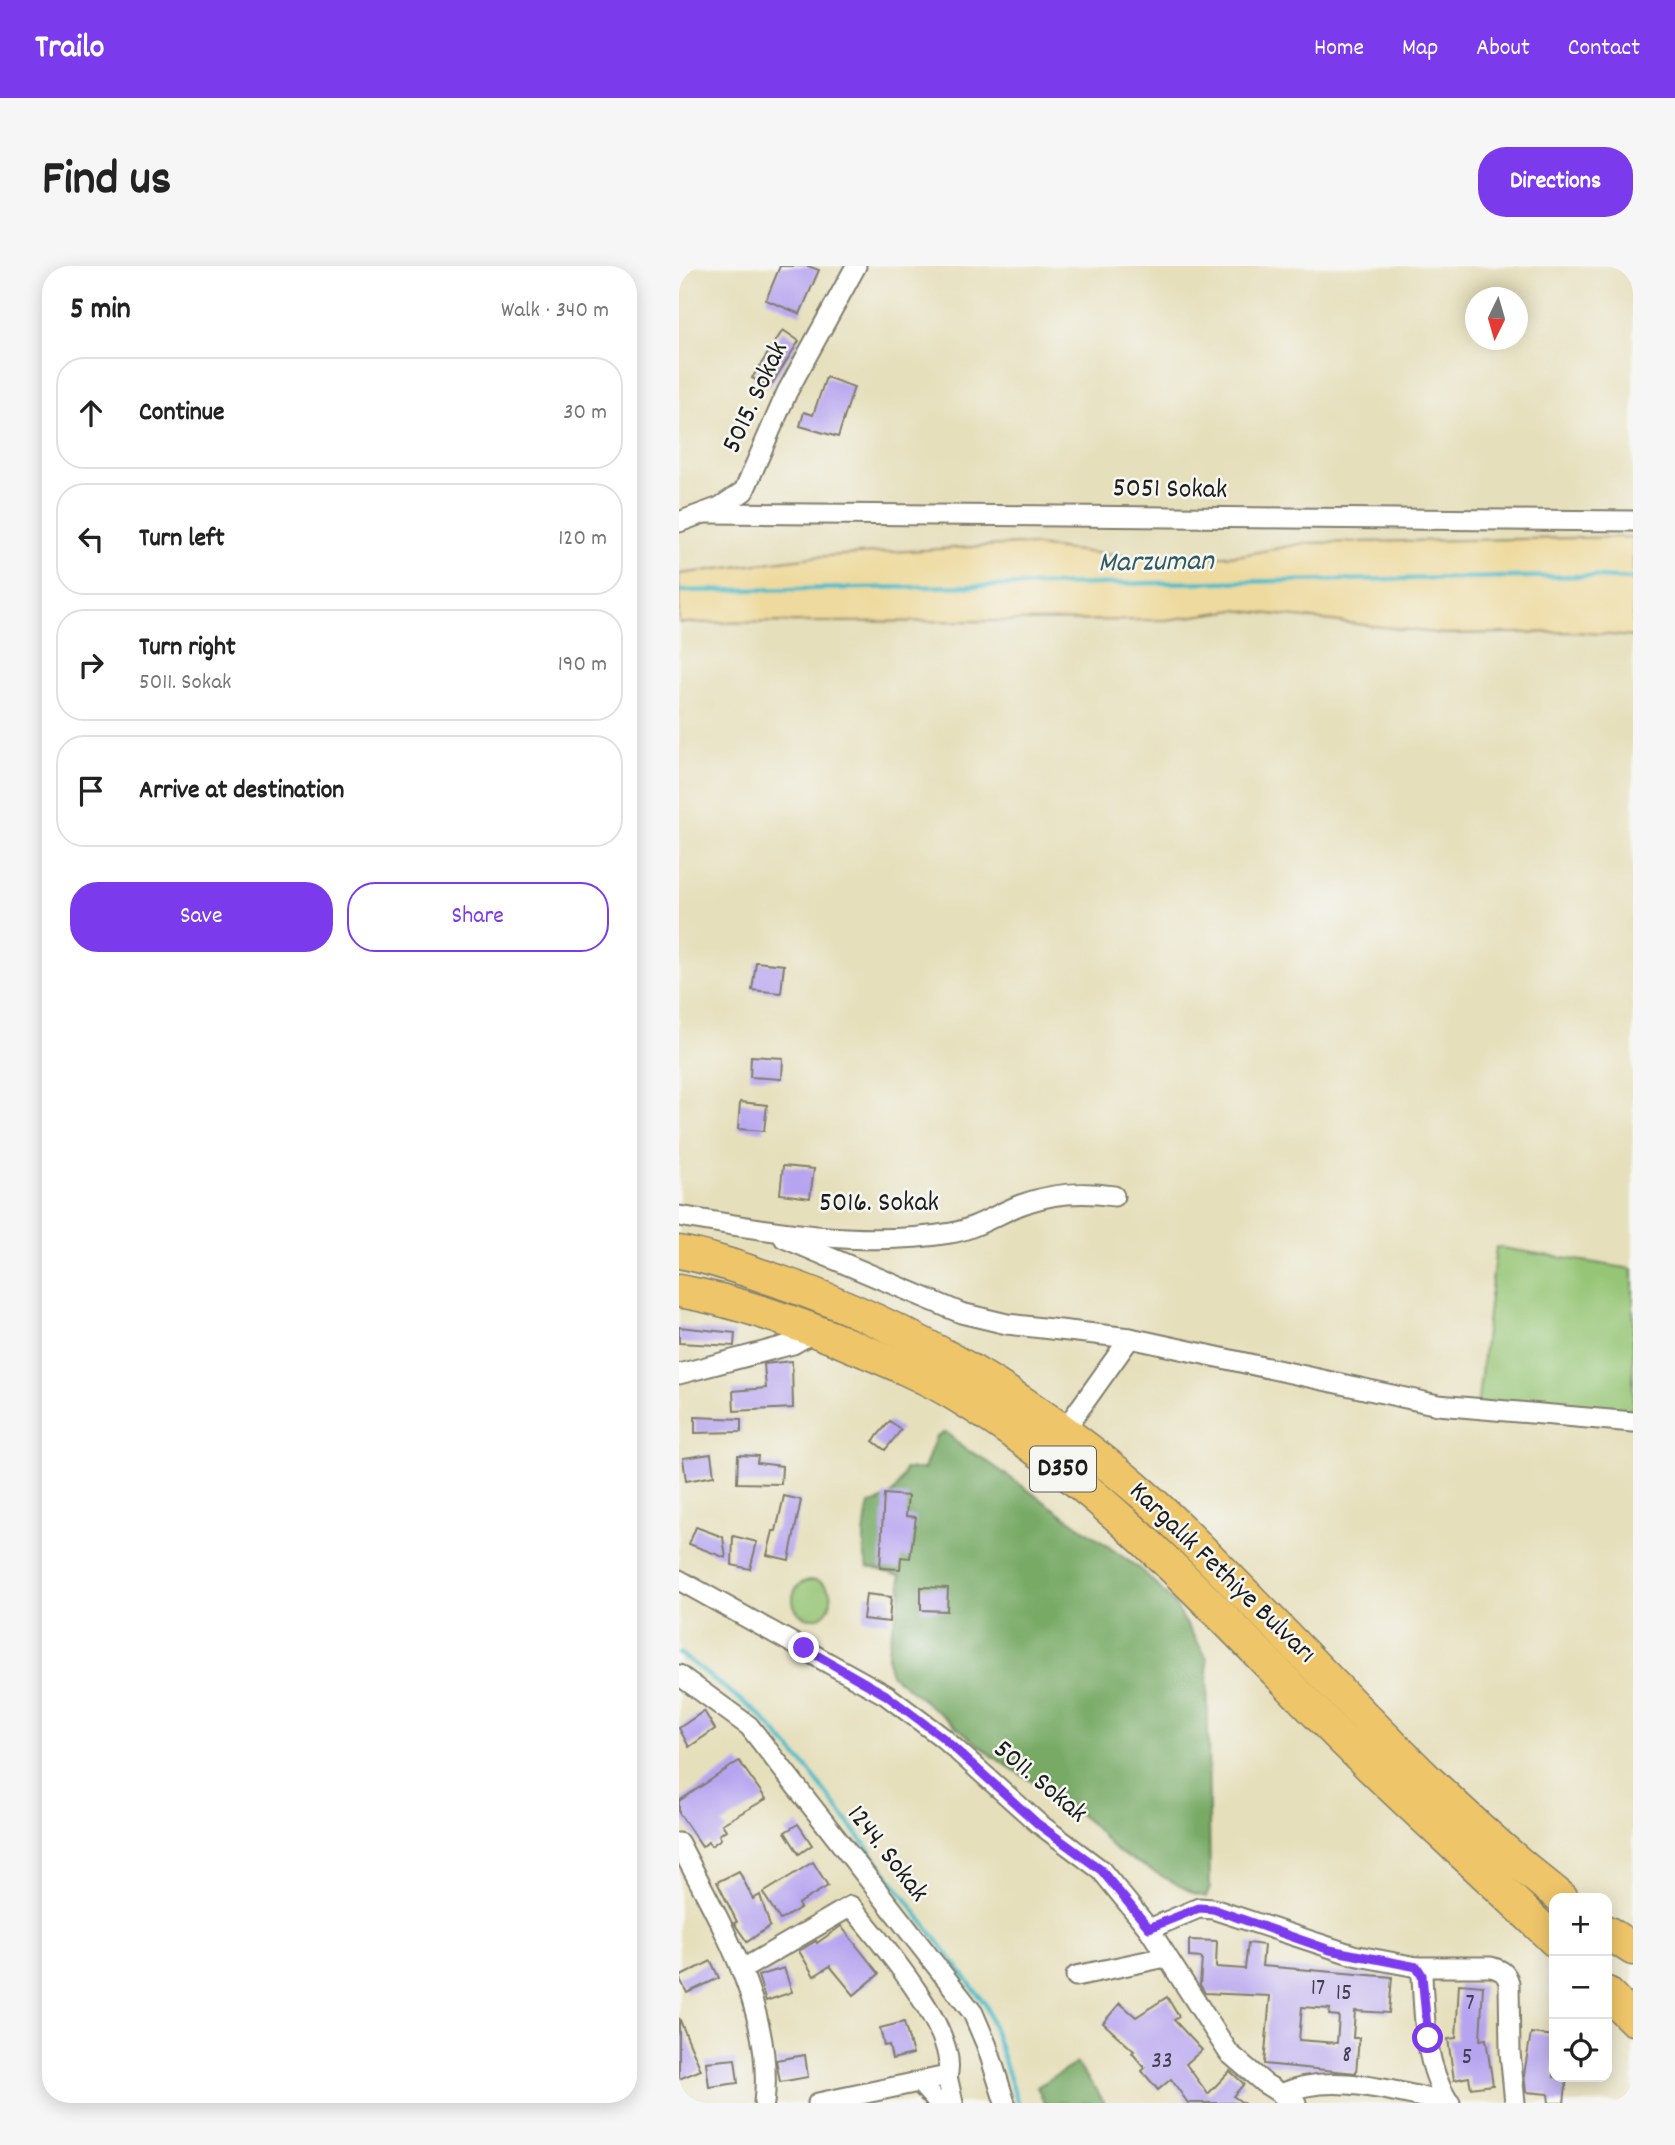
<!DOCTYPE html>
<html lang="en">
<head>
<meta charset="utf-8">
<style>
  :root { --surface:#fff; --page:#f6f6f6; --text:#222; --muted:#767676; --line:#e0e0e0; --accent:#7c3aed }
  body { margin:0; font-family:Dekko,sans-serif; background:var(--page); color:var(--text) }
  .controls { position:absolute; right:21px; bottom:21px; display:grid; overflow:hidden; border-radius:14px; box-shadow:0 4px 18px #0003 }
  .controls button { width:63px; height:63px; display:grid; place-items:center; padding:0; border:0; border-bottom:2px solid var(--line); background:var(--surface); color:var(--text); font:35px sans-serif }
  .compass { position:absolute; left:786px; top:21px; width:63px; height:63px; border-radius:50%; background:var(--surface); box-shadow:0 4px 18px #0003; rotate:185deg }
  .stop { position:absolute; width:21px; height:21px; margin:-16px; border:5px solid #7c3aed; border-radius:50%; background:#fff }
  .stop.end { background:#7c3aed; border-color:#fff; box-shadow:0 2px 7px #0008 }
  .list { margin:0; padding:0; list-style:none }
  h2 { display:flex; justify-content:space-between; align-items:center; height:91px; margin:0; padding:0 28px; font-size:30px }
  h2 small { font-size:23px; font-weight:400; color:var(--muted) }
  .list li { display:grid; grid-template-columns:46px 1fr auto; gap:21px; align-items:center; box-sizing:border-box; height:112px; margin:0 14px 14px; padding:0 14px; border:2px solid var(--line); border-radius:28px }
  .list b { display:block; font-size:26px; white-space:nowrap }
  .list p { margin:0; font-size:23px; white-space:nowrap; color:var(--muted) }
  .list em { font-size:23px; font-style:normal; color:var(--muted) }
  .actions { display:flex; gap:14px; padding:21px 28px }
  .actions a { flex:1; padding:16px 0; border:2px solid var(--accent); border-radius:28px; text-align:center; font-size:24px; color:var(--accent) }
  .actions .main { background:var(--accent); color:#fff }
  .icon { flex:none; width:38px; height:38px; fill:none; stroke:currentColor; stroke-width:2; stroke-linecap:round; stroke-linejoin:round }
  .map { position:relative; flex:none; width:954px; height:1837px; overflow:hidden; border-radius:28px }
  header { display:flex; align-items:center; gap:42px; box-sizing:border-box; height:98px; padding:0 35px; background:var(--accent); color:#fff }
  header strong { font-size:33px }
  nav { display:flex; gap:38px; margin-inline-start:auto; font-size:24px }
  .intro { display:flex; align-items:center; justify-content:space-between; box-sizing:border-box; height:168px; padding:0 42px }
  h1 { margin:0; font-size:49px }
  .button { padding:18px 32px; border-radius:28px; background:var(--accent); color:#fff; font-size:24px; font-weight:700 }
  main { display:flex; gap:42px; padding:0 42px }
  aside { flex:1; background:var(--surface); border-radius:28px; box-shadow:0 4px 18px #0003 }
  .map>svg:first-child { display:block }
  .green { fill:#95c574; stroke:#587048; stroke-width:2 }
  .forest { fill:#78aa66; stroke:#4a6341; stroke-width:2 }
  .sand { fill:#eeda9e; stroke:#857b5d; stroke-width:2 }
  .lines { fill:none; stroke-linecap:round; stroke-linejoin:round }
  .stream { stroke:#4ebbc9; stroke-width:4.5 }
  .building { fill:#b7a4f0; fill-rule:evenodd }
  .minor-casing { stroke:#817e6c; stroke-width:23 }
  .trunk-casing { stroke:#817e6c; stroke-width:35 }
  .minor { stroke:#fff; stroke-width:19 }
  .trunk { stroke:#eec569; stroke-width:32 }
  .route { stroke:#7c3aed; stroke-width:9 }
  .labels { text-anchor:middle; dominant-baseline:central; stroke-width:5; stroke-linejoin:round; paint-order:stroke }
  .number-label { font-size:24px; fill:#433e51 }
  .shield { fill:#f6f6f2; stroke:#5d5d5c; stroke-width:2 }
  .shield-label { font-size:26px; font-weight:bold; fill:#1c1c1c }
  .street-label { font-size:28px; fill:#1c1c1c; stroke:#f6f6f2 }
  .water-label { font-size:30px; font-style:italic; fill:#305c61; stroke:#f6f6f2 }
</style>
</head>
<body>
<header>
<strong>Trailo</strong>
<nav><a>Home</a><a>Map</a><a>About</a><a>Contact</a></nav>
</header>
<div class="intro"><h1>Find us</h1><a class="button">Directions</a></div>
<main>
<aside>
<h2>5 min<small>Walk · 340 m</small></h2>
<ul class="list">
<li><svg class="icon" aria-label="ahead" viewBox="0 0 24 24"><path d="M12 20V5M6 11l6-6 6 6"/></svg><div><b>Continue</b></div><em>30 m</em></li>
<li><svg class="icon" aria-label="left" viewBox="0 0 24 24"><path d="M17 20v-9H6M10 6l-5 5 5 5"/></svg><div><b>Turn left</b></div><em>120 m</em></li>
<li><svg class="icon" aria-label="right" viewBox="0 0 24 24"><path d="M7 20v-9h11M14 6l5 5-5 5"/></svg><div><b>Turn right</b><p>5011. Sokak</p></div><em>190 m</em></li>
<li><svg class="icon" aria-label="arrive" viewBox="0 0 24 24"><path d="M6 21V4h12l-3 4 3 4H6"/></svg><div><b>Arrive at destination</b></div></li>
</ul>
<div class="actions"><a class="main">Save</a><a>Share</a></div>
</aside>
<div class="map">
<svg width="954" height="1837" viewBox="0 0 954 1837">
  <rect width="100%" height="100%" fill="#f6f6f2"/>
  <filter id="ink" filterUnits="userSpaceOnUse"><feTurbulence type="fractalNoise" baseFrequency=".0143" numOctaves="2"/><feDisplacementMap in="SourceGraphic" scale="14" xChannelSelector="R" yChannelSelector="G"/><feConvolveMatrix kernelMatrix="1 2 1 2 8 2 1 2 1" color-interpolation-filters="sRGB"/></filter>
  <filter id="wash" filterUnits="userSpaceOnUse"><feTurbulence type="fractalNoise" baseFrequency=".00686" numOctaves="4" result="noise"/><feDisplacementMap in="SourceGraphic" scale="28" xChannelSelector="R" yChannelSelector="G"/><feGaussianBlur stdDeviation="1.57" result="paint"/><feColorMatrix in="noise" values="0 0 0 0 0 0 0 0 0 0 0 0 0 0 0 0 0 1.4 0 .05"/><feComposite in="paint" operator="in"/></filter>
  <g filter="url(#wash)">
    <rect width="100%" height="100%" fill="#e6dfbb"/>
    <g class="green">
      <path d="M817,981L954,1003V1153L798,1142Z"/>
      <circle cx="133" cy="1333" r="19"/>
    </g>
    <g class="forest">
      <path d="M267,1166L284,1182L302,1191L464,1305L494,1336L528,1392L531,1622L527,1631L516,1628L437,1585L412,1558L381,1533L316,1492L212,1408C200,1377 227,1342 221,1309L189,1301C181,1284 186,1256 190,1238C211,1234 220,1224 226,1203H245L257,1170Z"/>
      <path d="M398,1797L426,1837H365L358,1821Z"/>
    </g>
    <path class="sand" d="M954,271V371L897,366L765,368L556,344L488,354L0,357V308L133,291L339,278L461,292H505L563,289L626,277Z"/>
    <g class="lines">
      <g class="stream">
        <path d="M0,325L903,310L954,313"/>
        <path d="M0,1387L80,1448L129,1503L307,1739L339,1837"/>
      </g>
    </g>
    <g id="blocks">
      <g class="building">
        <path d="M101,0H129L140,4L121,48L87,34Z"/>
        <path d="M104,64L120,75L91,121L73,112Z"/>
        <path d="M147,111L175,121L159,171L121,160L125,146L134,149Z"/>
        <path d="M77,696L105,699L102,727L73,724Z"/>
        <path d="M72,790L104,792L103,813L71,811Z"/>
        <path d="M61,836L88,839L85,865L59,863Z"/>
        <path d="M104,900L135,903L131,932L101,928Z"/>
        <path d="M0,1061L56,1067L55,1080L0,1077Z"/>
        <path d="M113,1095L114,1142L55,1145L54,1125L87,1122L85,1098Z"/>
        <path d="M16,1151L62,1153V1166L16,1167Z"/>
        <path d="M211,1155L222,1164L206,1184L194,1175Z"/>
        <path d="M32,1188L35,1210L7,1215L4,1192Z"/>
        <path d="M59,1189L79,1190L78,1197L103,1200L102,1218L58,1217Z"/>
        <path d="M205,1228L229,1230L227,1250L237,1251L231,1292L222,1291L221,1303L201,1302Z"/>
        <path d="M105,1230L122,1234L110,1294L88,1289L94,1265H97Z"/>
        <path d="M17,1261L44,1271L47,1292L10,1278Z"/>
        <path d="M54,1270L78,1276L71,1303L53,1299Z"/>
        <path d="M242,1321L269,1322L268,1345L242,1344Z"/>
        <path d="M187,1328L212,1331L210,1356L184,1353Z"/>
        <path d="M25,1445L36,1463L10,1481L0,1462Z"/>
        <path d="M60,1495L87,1533L43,1558L47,1564L40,1569L42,1573L32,1580L29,1576L23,1581L0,1547V1535Z"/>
        <path d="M119,1558L133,1579L120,1588L106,1566Z"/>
        <path d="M134,1596L149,1620L119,1638L121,1642L101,1654L84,1627Z"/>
        <path d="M60,1605L74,1633L81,1629L91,1660L68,1676L55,1657L58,1656L38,1616Z"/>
        <path d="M162,1660L200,1708L175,1729L151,1700L135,1710L120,1685L137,1675L138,1677Z"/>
        <path d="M510,1674L538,1675L537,1701L566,1703L569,1677L585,1679L583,1700L713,1711L710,1747L676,1745L674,1772H680L677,1807L585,1798L591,1730L526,1727L521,1719L523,1692L510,1691ZM623,1741L651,1743L650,1749L660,1750L658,1777L620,1774Z"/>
        <path d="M32,1695L40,1712L8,1727L0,1711Z"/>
        <path d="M105,1702L113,1726L87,1735L79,1710Z"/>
        <path d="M780,1718L804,1720L801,1774L807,1773L814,1819L792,1822L790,1811L775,1814L769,1773L777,1772Z"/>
        <path d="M488,1731L500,1751L495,1754L523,1784L507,1798L529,1828L551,1805L565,1818L554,1830L564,1837H509L492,1813L479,1824L463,1805L466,1802L453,1787L455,1785L424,1757L441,1737L457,1751Z"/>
        <path d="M0,1752L22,1804L0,1813Z"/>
        <path d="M225,1756L234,1788L213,1793L210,1779L205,1780L201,1762Z"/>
        <path d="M852,1767L875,1770V1811H888L885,1837H870L869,1828L847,1826L845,1808Z"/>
        <path d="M126,1789L129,1811L101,1816L97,1794Z"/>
        <path d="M56,1793L59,1817L30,1821L27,1796Z"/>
      </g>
    </g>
  </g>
  <g filter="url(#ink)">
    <use href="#blocks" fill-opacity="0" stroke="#817e6c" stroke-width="2"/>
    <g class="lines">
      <g class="minor-casing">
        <g id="minor">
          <path d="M27,247L954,255"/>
          <path d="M0,256L41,241L65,225L108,126L177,0"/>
          <path d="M0,950C87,965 183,982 272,967C296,963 318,948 341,939C373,927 402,925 435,930"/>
          <path d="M105,972L282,1047L328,1058L451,1072"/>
          <path d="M0,1108L114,1078L137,1065"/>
          <path d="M384,1166L451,1072L759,1139L954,1156"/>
          <path d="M0,1314L207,1429L263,1471L359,1557L422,1604L470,1663L550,1787L585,1817L617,1837"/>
          <path d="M0,1409L70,1460L294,1747L308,1780L326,1837"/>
          <path d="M0,1577C40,1655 96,1746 85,1837"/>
          <path d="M470,1663L520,1642L534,1643L674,1689L738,1701H812C822,1704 827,1706 830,1717L831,1786L836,1837"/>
          <path d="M738,1701L743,1709C745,1752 746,1800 770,1837"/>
          <path d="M64,1703L172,1640C199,1673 282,1768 268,1810L139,1837"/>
          <path d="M397,1710L487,1691"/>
          <path d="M268,1810L274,1837"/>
          <path d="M241,1817L259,1837"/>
          <path d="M602,1828C654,1804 717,1827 771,1837"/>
        </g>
      </g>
      <g class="trunk-casing">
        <g id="trunk">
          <path d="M0,986C34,992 69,1005 102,1016C235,1062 359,1137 465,1229C503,1262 538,1300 573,1335C673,1437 770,1544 883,1632"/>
          <path d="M0,1025C53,1034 104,1052 154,1072C197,1090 241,1107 280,1131C427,1220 541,1350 661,1471C731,1541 805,1605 875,1674"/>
          <path d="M928,1666L954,1683"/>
          <path d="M928,1727L954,1753"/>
        </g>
      </g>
      <use href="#minor" class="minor"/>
      <use href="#trunk" class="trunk"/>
    </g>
  </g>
  <g class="lines" filter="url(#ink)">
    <path class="route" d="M125,1382L207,1429L263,1471L359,1558L422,1604L470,1662L520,1642L534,1643L651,1684L738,1701L743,1709L749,1772"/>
  </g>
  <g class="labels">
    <g class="number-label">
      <text x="639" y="1723">17</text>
      <text x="665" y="1728">15</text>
      <text x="791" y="1738">7</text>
      <text x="668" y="1790">8</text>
      <text x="788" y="1792">5</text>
      <text x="483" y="1796">33</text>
    </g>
    <rect class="shield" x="351" y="1180.5" width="66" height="45" rx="5"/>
    <g class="shield-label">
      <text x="384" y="1203">D350</text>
    </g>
    <g class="street-label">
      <text transform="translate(78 132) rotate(-65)">5015. Sokak</text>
      <text transform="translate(491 225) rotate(1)">5051 Sokak</text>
      <text x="200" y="939">5016. Sokak</text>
      <text transform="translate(542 1308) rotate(44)">Kargalık Fethiye Bulvarı</text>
      <text transform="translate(360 1517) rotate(40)">5011. Sokak</text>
      <text transform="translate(207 1589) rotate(52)">1244. Sokak</text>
    </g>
    <g class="water-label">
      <text transform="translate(477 298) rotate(-1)">Marzuman</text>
    </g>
  </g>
</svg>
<div class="controls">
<button>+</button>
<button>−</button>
<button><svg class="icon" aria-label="locate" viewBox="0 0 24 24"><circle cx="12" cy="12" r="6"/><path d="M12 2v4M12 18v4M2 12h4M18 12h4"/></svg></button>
</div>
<svg class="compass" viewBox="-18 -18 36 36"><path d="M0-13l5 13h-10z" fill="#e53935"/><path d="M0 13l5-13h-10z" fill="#767676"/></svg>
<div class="stop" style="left:749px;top:1772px"></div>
<div class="stop end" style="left:125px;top:1382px"></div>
</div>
</main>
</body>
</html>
